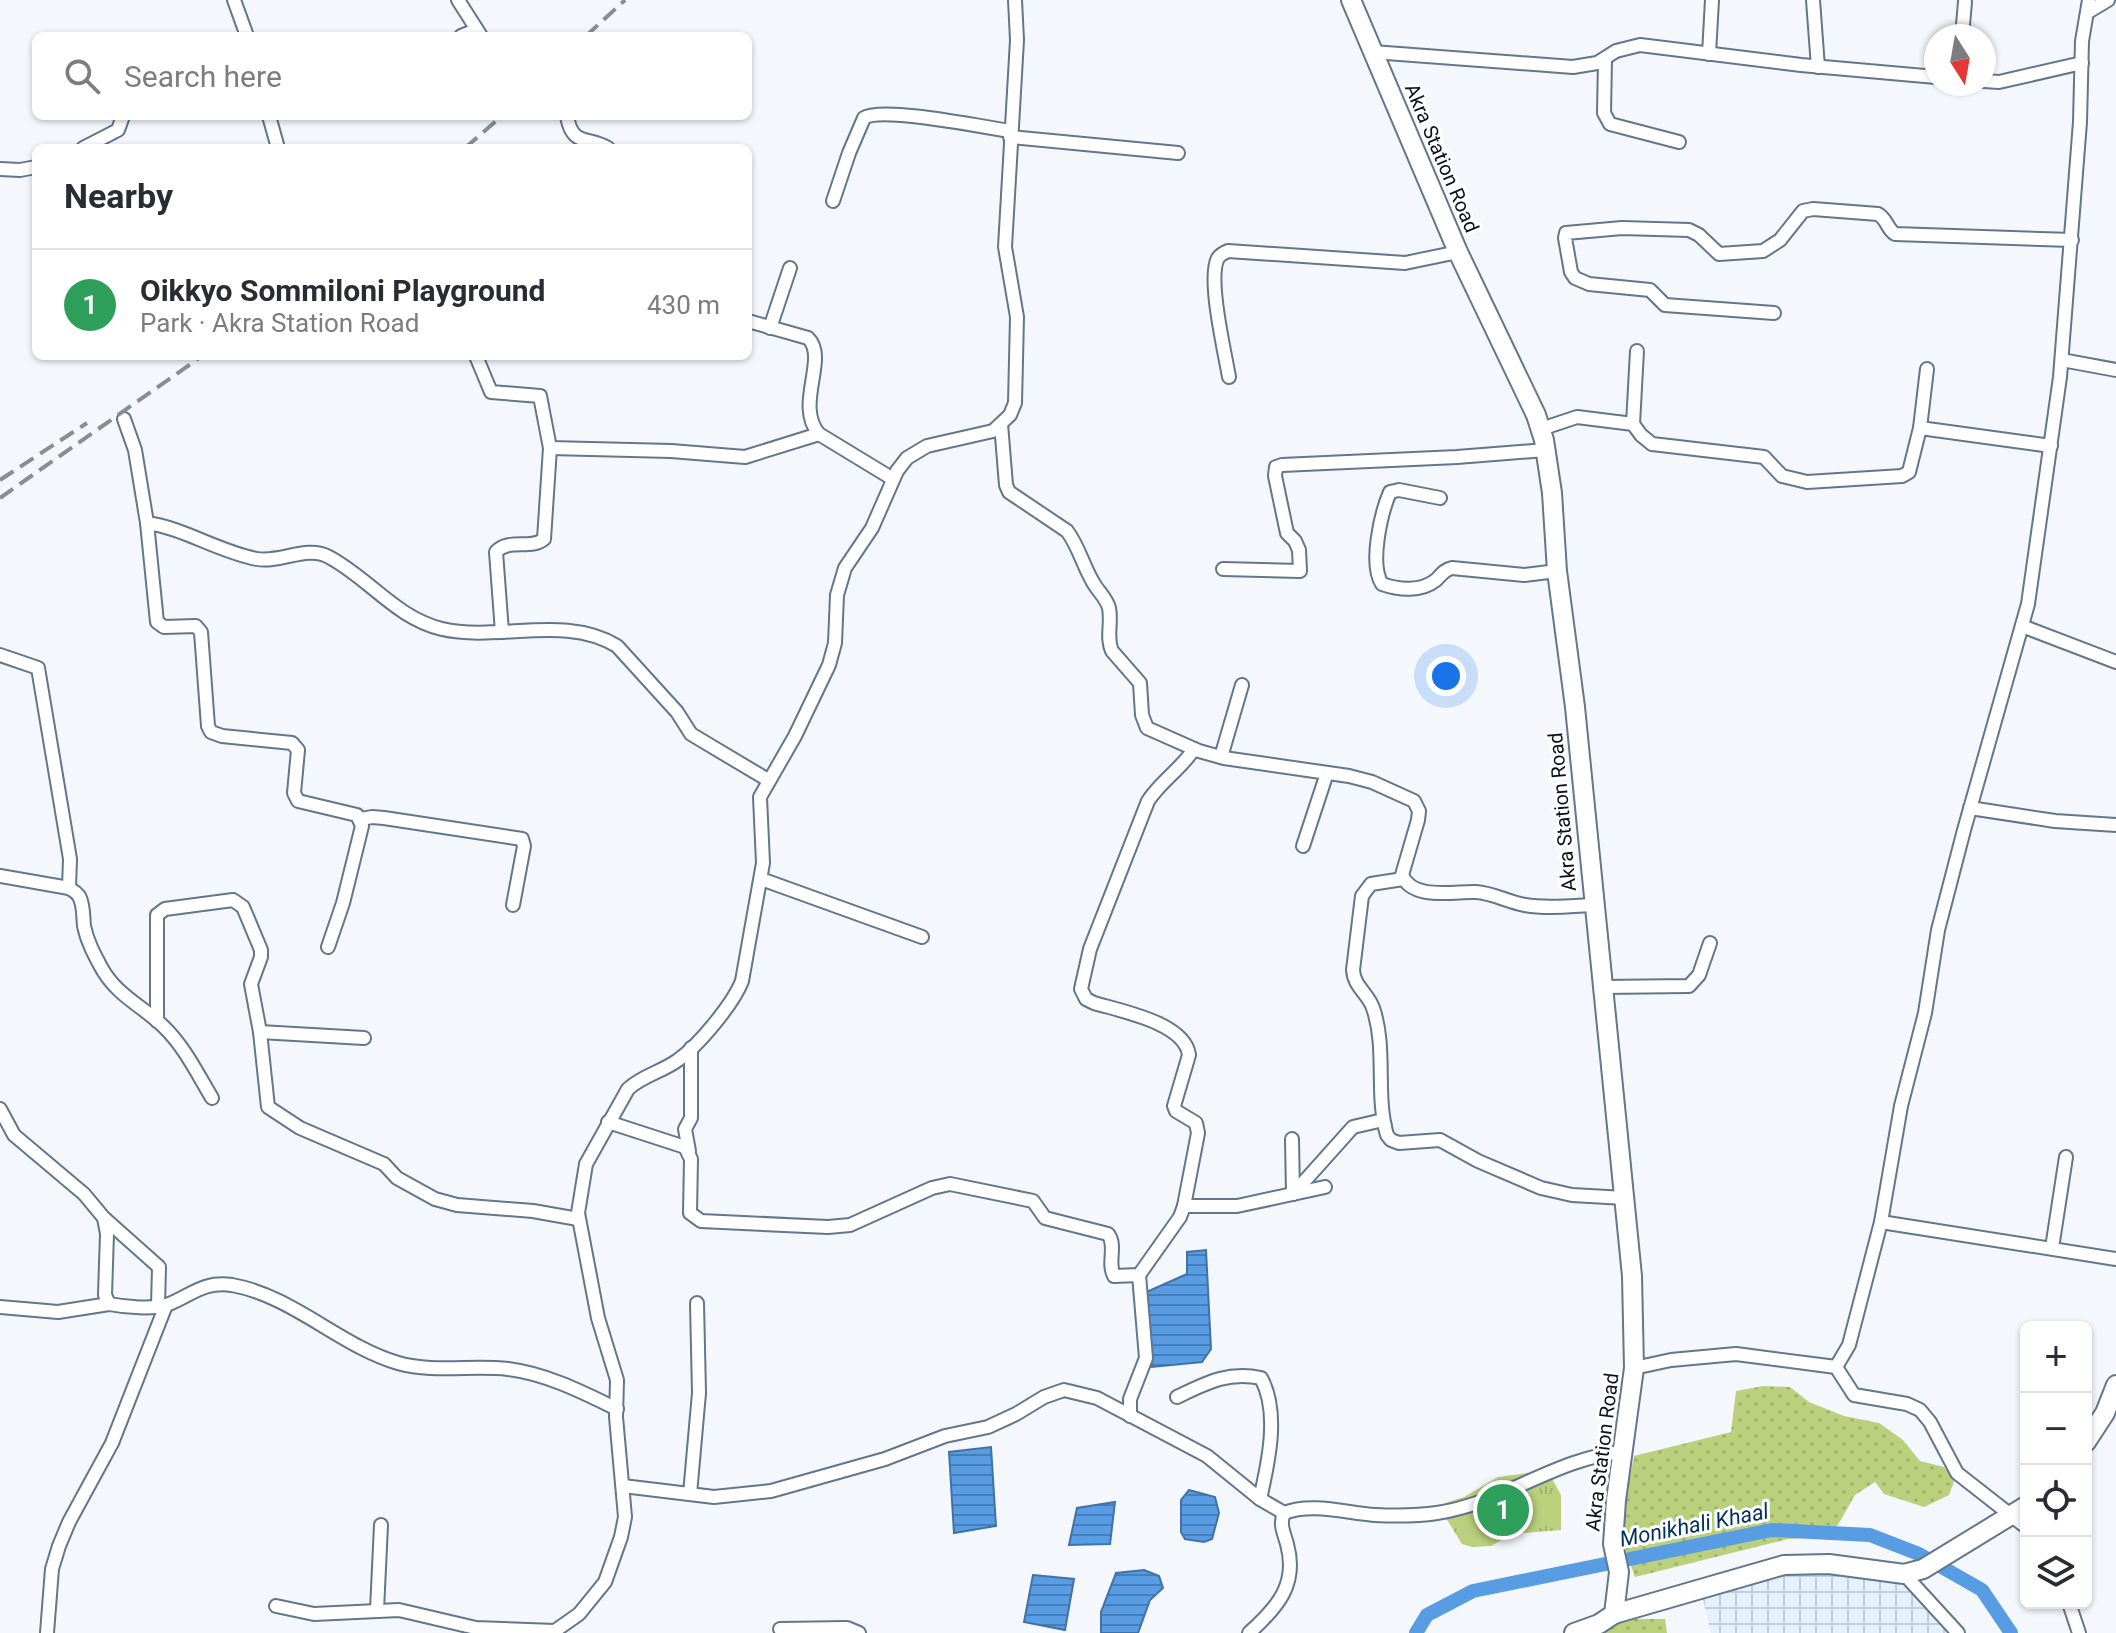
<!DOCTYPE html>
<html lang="en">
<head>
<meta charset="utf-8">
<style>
  :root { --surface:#fff; --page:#f7f7f7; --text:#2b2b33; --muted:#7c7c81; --line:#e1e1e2; --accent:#ea580c }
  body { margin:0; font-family:Roboto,sans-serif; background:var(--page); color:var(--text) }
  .controls { position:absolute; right:24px; bottom:24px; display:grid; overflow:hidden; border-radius:12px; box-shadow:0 2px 6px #0004 }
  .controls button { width:72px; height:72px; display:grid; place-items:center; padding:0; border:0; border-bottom:2px solid var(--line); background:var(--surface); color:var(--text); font:40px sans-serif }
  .compass { position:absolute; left:1924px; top:24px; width:72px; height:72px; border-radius:50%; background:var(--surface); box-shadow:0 2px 6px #0004; rotate:169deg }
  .you { position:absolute; left:1446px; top:676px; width:28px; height:28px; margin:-20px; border:6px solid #fff; border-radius:50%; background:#1a73e8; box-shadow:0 0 0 12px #1a73e833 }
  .badge { display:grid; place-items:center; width:52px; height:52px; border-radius:50%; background:var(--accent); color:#fff; font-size:26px; font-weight:700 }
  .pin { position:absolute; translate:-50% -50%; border:4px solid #fff; box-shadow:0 2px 8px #0006 }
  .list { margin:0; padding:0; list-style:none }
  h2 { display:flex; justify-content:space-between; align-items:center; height:104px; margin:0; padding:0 32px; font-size:34px }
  h2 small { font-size:26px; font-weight:400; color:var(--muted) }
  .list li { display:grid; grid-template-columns:52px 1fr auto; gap:24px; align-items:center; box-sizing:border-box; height:112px; padding:0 32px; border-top:2px solid var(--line) }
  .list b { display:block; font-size:30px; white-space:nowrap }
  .list p { margin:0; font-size:26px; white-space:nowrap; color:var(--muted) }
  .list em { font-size:26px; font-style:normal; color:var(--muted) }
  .icon { flex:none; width:44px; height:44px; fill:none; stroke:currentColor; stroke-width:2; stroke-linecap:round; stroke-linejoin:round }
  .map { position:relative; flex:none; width:2116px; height:1633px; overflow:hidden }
  .search { position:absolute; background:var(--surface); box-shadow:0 2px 6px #0004; left:32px; top:32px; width:720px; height:88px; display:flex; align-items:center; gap:20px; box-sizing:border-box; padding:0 28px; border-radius:12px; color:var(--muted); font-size:30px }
  .panel { position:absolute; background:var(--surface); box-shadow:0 2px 6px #0004; left:32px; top:144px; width:720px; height:216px; border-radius:12px }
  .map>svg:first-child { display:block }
  .industrial { fill:url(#industrial-grid) }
  .grass { fill:url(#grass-dots) }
  .park { fill:url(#park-tufts) }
  .water { fill:url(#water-rules); stroke:#4172a7; stroke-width:2 }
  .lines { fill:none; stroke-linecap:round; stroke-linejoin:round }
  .canal { stroke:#589ce4; stroke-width:14 }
  .street-casing { stroke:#62768c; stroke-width:16 }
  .secondary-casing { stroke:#62768c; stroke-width:22 }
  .street { stroke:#fff; stroke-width:12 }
  .secondary { stroke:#fff; stroke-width:18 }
  .rail { stroke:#898e95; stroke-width:4; stroke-dasharray:16 8; stroke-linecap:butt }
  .labels { text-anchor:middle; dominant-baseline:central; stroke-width:6; stroke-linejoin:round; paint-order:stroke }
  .street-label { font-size:20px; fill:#0a111a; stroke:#fff }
  .water-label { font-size:22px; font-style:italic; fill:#00315e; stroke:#fff }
</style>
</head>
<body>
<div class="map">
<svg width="2116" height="1633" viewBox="0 0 2116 1633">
  <defs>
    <pattern id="industrial-grid" width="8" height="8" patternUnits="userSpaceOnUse" patternTransform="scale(2)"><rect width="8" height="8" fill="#e5f0fd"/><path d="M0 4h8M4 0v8" fill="none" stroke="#c3cdd8"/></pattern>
    <pattern id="grass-dots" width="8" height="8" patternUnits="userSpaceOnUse" patternTransform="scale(2)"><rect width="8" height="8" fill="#bbd07c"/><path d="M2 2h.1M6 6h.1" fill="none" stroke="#9fb26b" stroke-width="1.8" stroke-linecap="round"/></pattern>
    <pattern id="park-tufts" width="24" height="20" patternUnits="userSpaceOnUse" patternTransform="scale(2)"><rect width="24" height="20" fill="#bbd07c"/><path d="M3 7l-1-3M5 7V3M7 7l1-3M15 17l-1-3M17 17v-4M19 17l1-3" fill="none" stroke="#9fb26b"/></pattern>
    <pattern id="water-rules" width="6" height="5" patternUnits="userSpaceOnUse" patternTransform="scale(2)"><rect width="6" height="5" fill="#589ce4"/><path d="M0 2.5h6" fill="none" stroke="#477eb8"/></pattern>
  </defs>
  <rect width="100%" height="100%" fill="#f4f8fd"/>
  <path class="industrial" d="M1868,1563L1912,1589L1948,1633H1711L1701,1591L1753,1570Z"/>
  <g class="grass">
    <path d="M1763,1386L1790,1387L1809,1402L1844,1416L1879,1423L1903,1440L1920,1461L1944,1467L1955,1479L1949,1495L1924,1507L1884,1494L1875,1482L1855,1495L1831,1537L1788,1539L1635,1577L1623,1543L1625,1502L1634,1456L1731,1432L1736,1391Z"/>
    <path d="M1625,1619H1665L1667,1633H1582Z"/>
  </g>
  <path class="park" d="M1527,1473L1550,1475L1561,1495V1530L1512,1534L1491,1546L1472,1547L1462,1544L1446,1518L1445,1503L1464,1497L1498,1477Z"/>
  <g class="water">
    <path d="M1206,1250L1211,1349L1202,1362L1152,1367L1144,1293L1187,1274V1252Z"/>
    <path d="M991,1447L996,1526L954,1533L949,1452Z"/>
    <path d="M1189,1490L1215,1497L1219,1513L1212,1539L1204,1542L1185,1539L1181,1532V1500Z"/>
    <path d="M1115,1502L1110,1544L1069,1545L1077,1508Z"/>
    <path d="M1144,1570L1159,1576L1163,1588L1150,1600L1138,1633H1101V1612L1116,1573Z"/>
    <path d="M1033,1575L1074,1579L1065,1630L1024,1622Z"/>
  </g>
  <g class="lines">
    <path class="canal" d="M1416,1633L1427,1615L1473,1591L1772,1530L1870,1535L1919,1554L1982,1590L2011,1633"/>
    <g class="street-casing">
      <g id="street">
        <path d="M234,0L247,36"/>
        <path d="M458,0L481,36"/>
        <path d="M1813,0L1818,67"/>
        <path d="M2088,12L2108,0"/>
        <path d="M461,36L476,30"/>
        <path d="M1962,36L1965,2"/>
        <path d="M1373,52L1573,67L1597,63L1616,51L1640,45L1801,65L1936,77"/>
        <path d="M1709,54L1712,0"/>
        <path d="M1605,59L1604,113L1610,124L1679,142"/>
        <path d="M1984,81L1999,82L2082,63"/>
        <path d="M269,116L278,148"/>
        <path d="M567,116C572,147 588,136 608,148"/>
        <path d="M1010,137L1178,153"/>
        <path d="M83,148L118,130L123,116"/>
        <path d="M0,169L20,170L36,167"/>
        <path d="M833,201L849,153L864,118C881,106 983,127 1010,131"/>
        <path d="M1774,313L1665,305L1650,290L1589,284L1575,278L1571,272L1565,238L1566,233L1622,228L1689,230L1699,235L1719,254L1763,251L1780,240L1803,211L1813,209L1878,214C1887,219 1887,229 1895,234L2072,240"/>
        <path d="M748,321L808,338C829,358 794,405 819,434L893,479"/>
        <path d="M770,328L790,268"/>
        <path d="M476,356L491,392L540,396L550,448L544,539C531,550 508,538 496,552L502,632"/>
        <path d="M2062,360L2116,370"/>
        <path d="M1229,377C1225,353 1207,278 1218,258C1221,254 1223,253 1228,251L1405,263L1458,252"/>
        <path d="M124,419L135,450L147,523"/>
        <path d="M1001,424L1006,485L1009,492L1067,531C1080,548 1084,570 1096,587C1101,594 1107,600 1109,608C1112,622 1106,638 1112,651L1140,683L1142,715L1147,728L1199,751L1224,758L1349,776L1372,782L1414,801L1419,811L1418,820L1402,875C1412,901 1455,891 1476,892C1493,893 1508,902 1525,905C1547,909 1571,906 1593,905"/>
        <path d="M1633,424L1637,351"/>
        <path d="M1920,428L2051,446"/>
        <path d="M1541,429L1577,417L1633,424L1641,435L1652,444L1764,457L1782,476L1807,482L1902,476L1909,472L1920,428L1927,369"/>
        <path d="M550,448L671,451L745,457L819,434"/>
        <path d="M1440,498L1399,490L1390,492C1381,513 1369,564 1382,584C1399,590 1421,592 1436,580C1442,574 1444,570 1452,568L1524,575L1557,571"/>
        <path d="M1223,569L1300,571L1299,550L1295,541L1287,533L1275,476L1276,467L1282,465L1457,457L1546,450"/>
        <path d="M2022,626L2116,662"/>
        <path d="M0,655L38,668L70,859L69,888"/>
        <path d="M1221,757L1242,685"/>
        <path d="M1970,808L2055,821L2116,825"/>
        <path d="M361,819L372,817L384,818L522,839L524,846L513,905"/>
        <path d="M1303,846L1327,773"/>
        <path d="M0,876L69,888C74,891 75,891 79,896C84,905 83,917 84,926C87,941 94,954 101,967C116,995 141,1005 163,1026C184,1046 197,1073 212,1098"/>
        <path d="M761,879L922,937"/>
        <path d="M1403,879L1371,884L1362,896L1353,970C1354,987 1368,993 1373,1008C1387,1049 1375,1094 1387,1135L1391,1140L1399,1143L1440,1140L1478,1161L1541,1188L1572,1195L1625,1198"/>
        <path d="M328,947L343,903L362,826L357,815L298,801L294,793L298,750L292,743L222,736L211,732L208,726L201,632L196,626L164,627L157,622L147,523C184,528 219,552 257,559C281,563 307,545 329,557C370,579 396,618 442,629C499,642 565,614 617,646L677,712L691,734L768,780"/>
        <path d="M1602,987L1689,986L1699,975L1710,943"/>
        <path d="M157,1021V915L165,909L233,900L243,907L261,950V957L251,984L260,1032L268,1107L300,1128L384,1164L397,1178L435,1199L457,1205L533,1211L578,1219"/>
        <path d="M260,1032L364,1038"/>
        <path d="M0,1109L14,1135L84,1194L104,1218L107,1234L105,1295L109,1304C125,1307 154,1310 169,1304C193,1294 204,1281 232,1285C293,1296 340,1346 398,1363C433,1373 472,1365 508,1369C547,1374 582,1392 617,1409"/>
        <path d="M608,1122L685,1147L691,1159L690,1213L701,1221L828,1227L850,1225L932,1188L950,1184L1033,1201L1045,1218L1108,1234C1117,1245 1107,1263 1114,1276L1139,1275L1180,1217L1184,1206L1198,1133L1196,1123L1176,1111L1174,1106L1189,1055C1185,1023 1121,1011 1094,1003L1086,999L1081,989L1090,949L1148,801C1161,781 1181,769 1194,749"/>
        <path d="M1292,1139L1293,1194"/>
        <path d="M689,1151L685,1129L691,1118V1048"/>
        <path d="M1293,1194L1353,1127L1383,1120L1385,1127"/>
        <path d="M1184,1206H1237L1325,1187"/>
        <path d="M104,1218L159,1267L158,1306"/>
        <path d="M1881,1222L2116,1259"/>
        <path d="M2052,1248L2066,1157"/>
        <path d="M0,1307L58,1312L109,1304"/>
        <path d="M1836,1367L1854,1395L1907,1404L1920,1410L1930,1422L1957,1473L2026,1527"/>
        <path d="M1634,1368L1671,1360L1736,1354L1836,1367L1849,1345L1881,1222L1901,1106L1925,1013L1938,930L1964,830L2028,604L2060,377L2080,122L2082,41L2089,0"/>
        <path d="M1177,1397C1206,1383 1228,1371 1261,1378C1280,1412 1268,1464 1260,1499"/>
        <path d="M1130,1416V1399L1146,1358L1139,1275"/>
        <path d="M623,1486L714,1497L771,1491L885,1459L945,1436L988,1427L1016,1414L1044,1397L1064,1390L1097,1398L1207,1456L1260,1499L1284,1513"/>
        <path d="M690,1494L699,1393L697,1303"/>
        <path d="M1904,1574L1958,1633"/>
        <path d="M2069,1603L2079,1633"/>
        <path d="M276,1606L314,1614L399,1610L476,1628L555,1631"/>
        <path d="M377,1610L381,1525"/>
        <path d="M780,1629L847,1628L859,1633"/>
        <path d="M47,1633L52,1569L59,1546L69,1522L112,1443L166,1305"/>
        <path d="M552,1633L579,1614L605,1582L621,1537L625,1517L616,1417L617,1380L598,1318L578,1213L586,1164L628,1089C643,1075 662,1072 678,1060C699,1045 733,1004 742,981L763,863L760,797L795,736L829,665L835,643L837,595L845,568L872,528L897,471L907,458L927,446L993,431L1010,415L1015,403L1017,317L1005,247L1017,40L1015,0"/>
        <path d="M1249,1633C1278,1607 1298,1584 1287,1544C1284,1533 1279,1524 1284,1513C1312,1502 1346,1513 1375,1515C1396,1516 1417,1516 1437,1513C1504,1503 1557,1457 1624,1452"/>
      </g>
    </g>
    <g class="secondary-casing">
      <g id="secondary">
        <path d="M1351,0L1458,252L1536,415L1544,440L1552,493L1557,571L1575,707L1632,1276L1634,1368L1616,1500L1613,1544L1619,1572L1614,1614L1599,1624L1574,1633"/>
        <path d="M2086,1442L2105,1413L2116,1385"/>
        <path d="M1614,1614L1784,1565L1829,1564L1904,1574L1923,1569L2026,1506"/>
      </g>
    </g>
    <use href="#street" class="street"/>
    <use href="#secondary" class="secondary"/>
    <g class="rail">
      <path d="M586,36L625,0"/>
      <path d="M465,148L502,116"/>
      <path d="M0,480L87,423"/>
      <path d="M0,498L202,356"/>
    </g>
  </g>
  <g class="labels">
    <g class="street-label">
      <text transform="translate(1442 158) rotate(67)">Akra Station Road</text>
      <text transform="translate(1562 812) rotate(-95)">Akra Station Road</text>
      <text transform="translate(1602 1452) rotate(-83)">Akra Station Road</text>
    </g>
    <g class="water-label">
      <text transform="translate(1694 1525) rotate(-11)">Monikhali Khaal</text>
    </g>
  </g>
</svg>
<div class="controls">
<button>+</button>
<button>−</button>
<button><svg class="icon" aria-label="locate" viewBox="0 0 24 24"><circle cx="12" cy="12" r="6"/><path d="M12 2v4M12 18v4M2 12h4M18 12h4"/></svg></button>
<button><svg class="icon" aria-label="layers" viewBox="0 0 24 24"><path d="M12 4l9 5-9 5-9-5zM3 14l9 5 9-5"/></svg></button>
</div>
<svg class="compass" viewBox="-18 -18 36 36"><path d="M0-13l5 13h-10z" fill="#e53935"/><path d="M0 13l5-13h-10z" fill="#7c7c81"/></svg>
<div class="you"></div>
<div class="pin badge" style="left:1503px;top:1510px;background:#2e9e5b">1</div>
<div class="search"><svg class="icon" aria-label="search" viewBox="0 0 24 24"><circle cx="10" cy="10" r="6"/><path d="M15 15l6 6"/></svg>Search here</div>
<section class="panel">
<h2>Nearby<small></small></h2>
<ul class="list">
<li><span class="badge" style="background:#2e9e5b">1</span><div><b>Oikkyo Sommiloni Playground</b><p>Park · Akra Station Road</p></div><em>430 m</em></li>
</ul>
</section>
</div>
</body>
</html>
